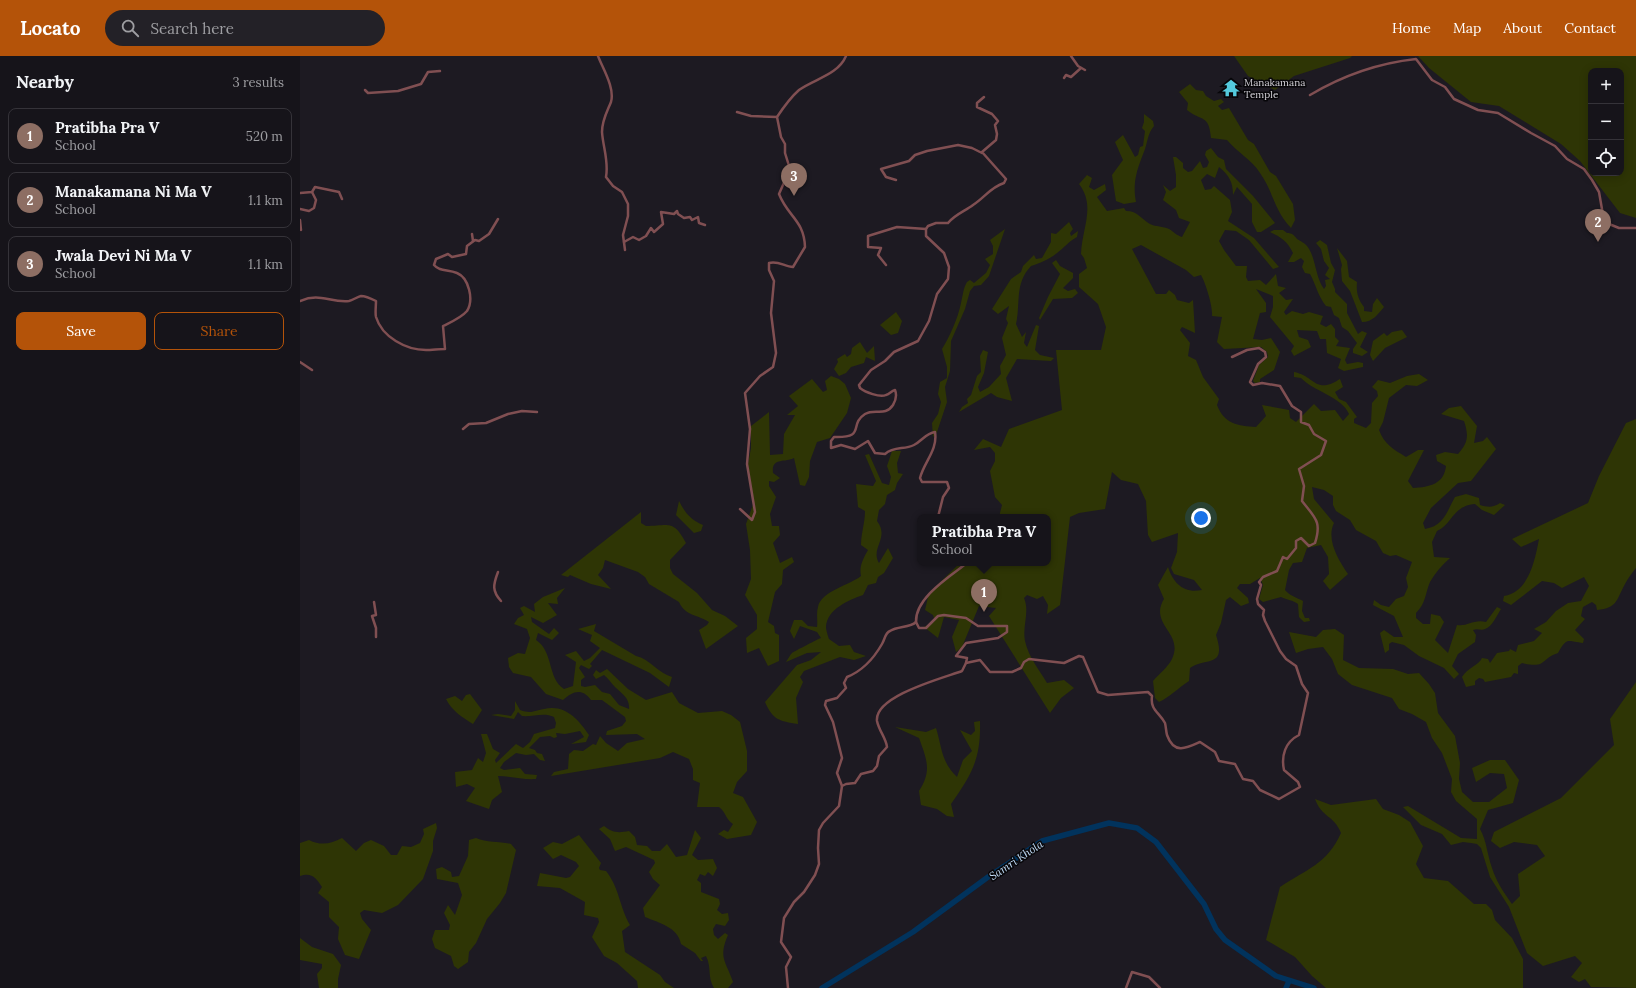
<!DOCTYPE html>
<html lang="en">
<head>
<meta charset="utf-8">
<style>
  :root { --surface:#16141a; --page:#232127; --text:#f1f3f6; --muted:#9e9ea2; --line:#353339; --accent:#b45309 }
  body { margin:0; font-family:Lora,serif; background:var(--page); color:var(--text) }
  .controls { position:absolute; right:12px; top:12px; display:grid; overflow:hidden; border-radius:8px; box-shadow:0 2px 10px #0003 }
  .controls button { width:36px; height:36px; display:grid; place-items:center; padding:0; border:0; border-bottom:1px solid var(--line); background:var(--surface); color:var(--text); font:20px sans-serif }
  .you { position:absolute; left:901px; top:462px; width:14px; height:14px; margin:-10px; border:3px solid #fff; border-radius:50%; background:#1a73e8; box-shadow:0 0 0 6px #1a73e833 }
  .badge { display:grid; place-items:center; width:26px; height:26px; border-radius:50%; background:var(--accent); color:#fff; font-size:13px; font-weight:700 }
  .pin { position:absolute; translate:-50% -33px; filter:drop-shadow(0 1px 2px #0008) }
  .pin::after { content:''; position:absolute; top:21px; width:14px; height:12px; background:inherit; clip-path:polygon(0 0,100% 0,50% 100%) }
  .popup { position:absolute; left:617px; top:458px; width:134px; height:52px; box-sizing:border-box; display:grid; place-content:center; border-radius:8px; background:var(--surface); filter:drop-shadow(0 1px 3px #0005); font-size:13px; white-space:nowrap; color:var(--muted) }
  .popup b { font-size:15px; color:var(--text) }
  .popup::after { content:''; position:absolute; left:50%; top:100%; margin-left:-8px; border:8px solid transparent; border-top-color:var(--surface) }
  .list { margin:0; padding:0; list-style:none }
  h2 { display:flex; justify-content:space-between; align-items:center; height:52px; margin:0; padding:0 16px; font-size:17px }
  h2 small { font-size:13px; font-weight:400; color:var(--muted) }
  .list li { display:grid; grid-template-columns:26px 1fr auto; gap:12px; align-items:center; box-sizing:border-box; height:56px; margin:0 8px 8px; padding:0 8px; border:1px solid var(--line); border-radius:8px }
  .list b { display:block; font-size:15px; white-space:nowrap }
  .list p { margin:0; font-size:13px; white-space:nowrap; color:var(--muted) }
  .list em { font-size:13px; font-style:normal; color:var(--muted) }
  .actions { display:flex; gap:8px; padding:12px 16px }
  .actions a { flex:1; padding:9px 0; border:1px solid var(--accent); border-radius:8px; text-align:center; font-size:14px; color:var(--accent) }
  .actions .main { background:var(--accent); color:#fff }
  .icon { flex:none; width:22px; height:22px; fill:none; stroke:currentColor; stroke-width:2; stroke-linecap:round; stroke-linejoin:round }
  .map { position:relative; flex:none; width:1336px; height:932px; overflow:hidden }
  header { display:flex; align-items:center; gap:24px; box-sizing:border-box; height:56px; padding:0 20px; background:var(--accent); color:#fff }
  header strong { font-size:19px }
  nav { display:flex; gap:22px; margin-inline-start:auto; font-size:14px }
  .search { width:280px; height:36px; background:var(--page); display:flex; align-items:center; gap:10px; box-sizing:border-box; padding:0 14px; border-radius:22px; color:var(--muted); font-size:15px }
  main { display:flex }
  aside { flex:1; background:var(--surface) }
  .map>svg:first-child { display:block }
  .green { fill:#2e3505; fill-rule:evenodd }
  .lines { fill:none; stroke-linecap:round; stroke-linejoin:round }
  .river { stroke:#01335d; stroke-width:5.5 }
  .minor { stroke:#804f52; stroke-width:2.5 }
  .labels { text-anchor:middle; dominant-baseline:central; stroke-width:3; stroke-linejoin:round; paint-order:stroke }
  .poi-label { font-size:10px; fill:#d4d2d8; stroke:#070609; text-anchor:start }
  .water-label { font-size:11px; font-style:italic; fill:#c1dcf7; stroke:#070609 }
</style>
</head>
<body>
<header>
<strong>Locato</strong>
<div class="search"><svg class="icon" aria-label="search" viewBox="0 0 24 24"><circle cx="10" cy="10" r="6"/><path d="M15 15l6 6"/></svg>Search here</div>
<nav><a>Home</a><a>Map</a><a>About</a><a>Contact</a></nav>
</header>
<main>
<aside>
<h2>Nearby<small>3 results</small></h2>
<ul class="list">
<li><span class="badge" style="background:#8d6e63">1</span><div><b>Pratibha Pra V</b><p>School</p></div><em>520 m</em></li>
<li><span class="badge" style="background:#8d6e63">2</span><div><b>Manakamana Ni Ma V</b><p>School</p></div><em>1.1 km</em></li>
<li><span class="badge" style="background:#8d6e63">3</span><div><b>Jwala Devi Ni Ma V</b><p>School</p></div><em>1.1 km</em></li>
</ul>
<div class="actions"><a class="main">Save</a><a>Share</a></div>
</aside>
<div class="map">
<svg width="1336" height="932" viewBox="0 0 1336 932">
  <rect width="100%" height="100%" fill="#1d1a22"/>
  <g class="green">
    <path d="M934,0H1052L1050,2L994,20L975,34L948,20Z"/>
    <path d="M1118,0H1336V162L1320,157L1280,105L1261,88L1199,50L1171,46L1129,12ZM1291,15H1321V117H1291Z"/>
    <path d="M890,28L896,34L903,35L906,40L914,45L921,43L924,46L918,50L922,54L929,52L948,84L954,88L970,116L976,120L993,148L995,164L991,172C974,154 973,135 960,117C952,104 937,96 927,84L911,82C909,58 902,66 887,54L888,47L879,36Z"/>
    <path d="M844,58L853,65L854,70C848,77 848,84 845,93C838,112 832,124 836,146L824,148L816,145L812,119L823,104L815,86L823,79L835,101L838,99L840,91L843,90L845,75L842,72L844,66Z"/>
    <path d="M911,92L918,101L924,104L926,113L953,140L975,167L961,176H957L952,166V148L937,131L933,139C933,126 929,119 919,111L915,122L907,118L901,124L905,134L911,133L914,130L930,144L932,156L928,165L954,182L979,211L973,213L949,184L936,175L925,174L919,185L924,194L936,210H947L946,221L948,225L960,224L966,229L976,218L978,230L986,232L979,237L986,244L993,243L984,256L986,259L992,255L1003,258L1009,256L1023,260L1020,268L1026,271L1031,268L1035,273V281L1039,285L1036,290L1050,292L1045,304L1047,308L1058,306L1063,307V311L1044,315L1038,312L1041,303L1027,297L1026,283H1020L1017,275L997,274L999,281L1008,284L1011,291L994,300L991,295L994,290L970,261L973,251V240L956,233L966,247V256L960,257L953,283L962,284L971,282L980,296L974,314L960,323V326L955,327L953,325L959,309L968,301L967,296L961,291L924,293L917,286L922,261L912,260C913,251 906,228 901,219L894,221L886,214L841,189L832,193L856,238H866L869,234L875,239L877,244L889,247L893,244L895,277L882,271L880,274L890,287L888,300L896,304L903,321L919,343L917,349C924,368 938,370 956,371L966,360L962,349L989,354L990,362L996,366L1014,348L1021,355L1035,354L1043,365L1049,358C1042,341 1013,335 1001,322L994,321V316C1015,320 1015,339 1040,323L1043,331L1035,336L1039,343L1046,346L1057,361L1054,363V367L1066,372L1071,367L1072,347L1078,340L1077,335L1072,331L1078,324L1090,327L1107,320L1119,318L1128,324L1117,330L1106,329L1089,342L1083,366L1079,374C1084,388 1093,393 1106,401L1118,394H1124L1108,425L1113,432C1130,431 1144,428 1146,410L1137,405L1136,399L1145,396L1158,398C1168,387 1169,380 1164,365L1141,358L1149,352L1161,350L1177,370L1174,387L1183,385L1187,381L1196,393L1171,425L1158,427L1131,452L1123,467L1125,473C1144,470 1147,455 1155,441L1166,438L1179,442L1180,449C1187,451 1193,452 1200,447L1205,449L1194,459L1182,454L1175,448C1152,450 1153,468 1137,475L1132,486L1134,501L1150,502C1142,509 1135,517 1130,526C1125,538 1126,547 1116,557V562L1123,568H1130L1131,558L1140,560L1144,566L1135,584L1148,597L1157,569C1167,571 1173,563 1186,566L1197,551L1201,553C1197,559 1192,571 1185,573C1181,575 1178,572 1173,574L1176,579L1175,586L1158,598L1152,610L1159,618L1154,623L1144,612L1119,600L1104,589L1092,586L1089,588V594L1085,597L1080,577L1084,574L1094,581H1103L1094,560L1073,549L1074,544L1081,549L1089,551L1096,543L1104,540L1108,531L1106,522L1112,506L1096,499L1090,500L1083,497L1076,485L1056,474L1050,464L1036,455L1033,449V440L1024,434L1012,431L1014,443L1034,467C1026,483 1038,504 1048,518L1030,534L1023,525L1029,518L1028,501L1021,489L1007,492L1002,506L993,507L989,514L985,534C989,539 997,542 1003,545L1002,555L1005,562H1009L1010,565L1004,566L999,561L998,548C993,544 987,544 981,541L963,546L959,543L963,529L960,522L950,528H940L937,532L948,542L949,547L941,550L930,541L926,544L921,567L916,579C927,612 906,601 890,612L889,625C878,632 870,641 859,646L855,642L853,625C859,618 868,611 872,603C882,581 860,573 860,555C860,551 862,546 864,543L858,529L868,511C873,527 884,538 902,534L894,524L874,518L871,512L877,496L878,477L852,486L848,479L846,445L838,428L821,424L812,416L805,453L779,457L770,461L760,549L747,558L748,549L743,540L737,543L727,539L724,542C730,556 722,570 725,585C728,600 740,615 747,627L764,624L774,632L761,642L750,657L689,560L696,552L679,550L662,591L656,596L652,581L659,564L644,561L638,582L624,571L635,565L633,559L625,554L629,537L660,507H748V461H699L702,449L695,441L690,415L695,405V397L690,391L674,394L683,383L701,391L709,373L762,354L756,294H801L806,271L798,248L779,231V218L787,212L784,202L781,198C782,172 796,150 779,128L787,119L792,122L789,131L794,134L805,128L806,134L797,141L807,155L824,152L826,155C838,155 841,163 850,168C856,171 863,170 869,173C874,176 876,179 882,181L890,166L879,162L876,154L863,144L866,136L863,129L870,135L876,131V119L873,101H876L883,107V112L888,116L892,115L900,105L903,112L907,111L909,106L905,99L906,95Z"/>
    <path d="M769,166L773,173L770,177L771,180L778,175L777,181C769,185 764,192 757,197C750,203 740,207 731,210C714,228 721,247 716,268L722,281L726,276L724,287L727,291L736,269L739,270L735,294L740,299L754,302L751,305L717,303L706,322L712,345L697,341L691,337L659,356L662,351L668,347L667,343L671,339L677,320L681,316L680,300L683,294L688,296L684,317L678,331L680,336L689,331L701,318L700,310L706,299L702,282L708,267L706,263L709,250L698,258L692,253L711,223L721,216L723,210L734,199L736,203L742,202L751,186V177L756,178Z"/>
    <path d="M705,173L689,220L681,229L674,230L670,235L665,253L651,285L650,315L645,331L647,346L637,376L633,381L632,367L638,358L641,346L638,338L640,326L647,322V311L642,293C650,280 658,262 661,247C663,239 663,233 667,226L670,224L674,227L686,217L690,209L685,203L693,198V190L690,184Z"/>
    <path d="M974,174H983L987,177C992,177 994,179 997,183C1000,185 1005,187 1007,190C1016,201 1015,221 1024,233L1026,230L1025,224L1030,223L1025,219L1029,212L1024,205L1021,193L1016,187L1020,184L1027,189L1031,207L1035,214L1032,226L1035,233V236L1047,248V257L1058,278L1062,275L1067,277L1060,291L1068,296L1062,300L1053,297V293L1057,287L1048,275L1042,271L1039,262L1034,259L1031,251L1026,250C1018,240 1016,229 1010,218L1005,217L1002,211L1004,205L1001,202L994,206H988L993,197C988,186 981,181 970,176Z"/>
    <path d="M1037,192L1047,205L1049,221L1057,226C1056,236 1058,243 1064,251V255L1072,256L1073,248L1077,242L1084,251C1078,258 1073,266 1062,266L1050,235L1042,225L1041,213L1042,209Z"/>
    <path d="M756,204L760,210L773,217V222L763,232L768,235L775,233L778,237L772,242L753,243L740,264L739,262L748,241L760,218L752,207Z"/>
    <path d="M596,256L602,265L598,277L591,279L580,269Z"/>
    <path d="M1102,274L1107,281L1085,292L1073,305L1070,299L1073,285L1084,277L1087,280L1092,276Z"/>
    <path d="M560,286L567,297L574,290L575,305L566,301L564,307L551,311L546,317L539,320L534,313L538,306L537,303L545,298L547,301L551,298L552,292Z"/>
    <path d="M531,320L539,323L545,328L551,342L547,357L530,382L517,386L510,405L509,421L505,430L500,429L494,402C485,407 471,401 473,417L480,422L474,426L469,425V430L476,441L470,458L472,470H479L480,479L473,487L480,507L492,501L494,506L483,514L482,528L475,536L468,566L474,570L475,577L479,579V605L468,610L459,592L447,597L446,582L457,573V559L445,539L451,523L450,494L446,468L454,446L448,408L451,392V370L469,356L470,399L483,398L484,378L495,359H487L498,350L489,340L512,323L523,336L527,334L525,325Z"/>
    <path d="M1336,363V512C1332,517 1328,522 1325,528C1316,544 1318,552 1297,554L1296,549L1292,546L1283,551L1281,560L1285,563L1275,574L1284,583L1283,587C1267,585 1267,581 1258,597C1240,603 1247,613 1222,607L1218,610V618L1214,617L1211,621L1185,626L1183,623L1179,622L1175,625V629L1166,631L1162,621C1167,612 1179,609 1182,602L1188,603L1190,607L1197,597L1209,595L1210,593L1216,596L1218,589L1234,585L1242,577L1234,573L1246,566L1256,555L1268,547L1281,545L1289,530L1284,521L1262,532L1254,527L1242,525L1211,549L1203,545L1204,540C1229,536 1235,504 1239,483L1221,491L1212,483L1288,447L1299,420L1326,367Z"/>
    <path d="M592,395H601L597,407L598,417L603,418L597,427L595,434L587,439L585,448L579,454L577,465C590,482 570,492 579,507L588,492L593,502L584,517L578,521L576,527L568,529L563,539C549,544 527,553 526,571C526,574 528,580 529,583L539,590L550,589L554,596L566,600L554,604L540,601L504,615L500,621L503,626L496,642L498,668C479,665 473,664 465,646L497,609L511,604L521,596L507,597L486,606C488,603 490,599 492,597C495,595 518,583 521,582L517,576L500,570L494,583L490,575L494,564H502L508,570L517,571C518,565 516,558 518,551C521,535 550,529 561,520C559,510 563,503 568,494L561,489C561,477 565,467 565,455L558,451L556,428L573,430L576,425L565,399L569,398L582,427L589,429L591,421L587,410Z"/>
    <path d="M379,445C385,457 391,464 403,469L401,475L394,477L376,459Z"/>
    <path d="M341,456V467L346,470C369,470 373,463 386,487L370,504V512L373,518L397,537L412,554L425,560L438,570L406,593L399,574L407,569L409,566C399,559 385,560 379,546L349,528L345,521L338,516L305,504L303,512L298,519L311,533L291,528L270,519L268,521L261,519Z"/>
    <path d="M265,532L257,542L258,548L248,547L257,559L243,567L231,561L232,566L249,578L254,572L259,577L252,584L238,577L236,584C254,596 247,622 264,633L273,630L276,606L265,599L276,595L284,605L290,602L300,592L290,585L292,579L278,573L296,568L294,575L336,600C350,603 358,617 372,621L369,631L350,617L302,594L290,608L292,610L289,613L281,609L279,612L285,621L281,624V630L285,631L295,629L302,636L310,638L319,649L329,653C330,642 322,638 315,631C311,627 309,623 304,619L296,623L293,619L296,614L300,617L307,613L328,633L346,644L372,636L379,647L398,657L422,655L431,659L440,666L447,695V715L437,726L433,737L443,741L457,766L451,779L427,783L418,778L424,774L428,776L433,768C426,764 426,756 419,751H397L400,727L393,724V713L389,703L373,696L360,702L251,720L254,716L268,713L269,698L274,694L283,695L293,688L296,689L300,680L306,687L318,695L327,687L345,683L337,678L306,679L307,675L322,670L326,665L325,661L302,644H291C282,632 273,635 263,644L246,638L231,621L213,617L209,611L208,602L218,597L225,598L230,582L227,573L214,568L218,562L224,559L220,552L224,550L235,556L234,548L243,541Z"/>
    <path d="M1035,573L1044,579L1043,604L1059,612L1093,613L1108,618L1119,617L1129,628L1135,637L1138,657L1155,680L1160,707L1159,723L1162,736L1173,746H1189L1207,732L1204,718L1190,717L1176,726L1172,712L1190,704H1205L1219,724L1213,747L1188,754L1180,773C1187,786 1187,798 1192,812C1196,825 1204,837 1212,848L1220,840L1218,818L1245,800L1237,789L1214,786L1200,792L1191,785L1194,776L1261,742L1314,689L1310,663L1336,626V932L1291,931L1285,923L1279,926L1271,921L1282,907L1275,900L1243,910L1227,897L1209,851L1190,821L1181,792L1177,788L1171,787L1163,786L1151,789L1142,778L1121,769L1103,751L1108,750L1161,782L1177,783V763L1156,745L1151,736L1152,723L1142,697L1132,682L1126,666L1112,658L1099,653L1092,642L1052,629L1038,618L1032,603L1023,591L1008,593L996,597L989,576L1016,581L1023,574Z"/>
    <path d="M170,638L182,654L173,668C162,661 152,655 146,643L155,640L162,645L166,639Z"/>
    <path d="M215,645L220,654C231,658 233,655 244,653C265,648 278,663 289,679L286,686L271,688L284,681L280,675L265,678L256,677L257,681L254,682L250,680L240,681L229,692L235,694L237,697L242,698L245,705L240,704L234,698L226,699L216,697L204,706L200,712L204,714L220,712L225,718L237,719L236,723C223,724 211,720 198,720L202,736L192,744L189,753L166,745L175,732L167,728L156,731L155,716L172,714L178,702L183,706L186,697L181,678H187L193,693L200,697L195,704L196,707L216,688L223,692L230,686L234,678L255,672L256,667L254,661C244,656 233,661 222,660L218,656L214,663L191,659L198,658L211,660L215,654Z"/>
    <path d="M680,665C681,703 672,718 651,748L654,761L647,760L637,753L621,749L619,735C632,715 627,704 619,682L595,671L626,676L636,672C642,691 641,706 657,721L663,704L672,695L660,674L671,679L675,675L674,666Z"/>
    <path d="M1015,743L1031,749L1076,743L1083,753L1099,759L1110,766L1123,790L1116,808L1124,822L1148,825L1174,848H1186L1192,854L1195,864L1212,882L1223,903V932H1026L1012,920L995,901L966,884L980,831C1007,813 1027,808 1041,777C1034,759 1022,762 1015,743Z"/>
    <path d="M136,767L137,772L133,785V795L123,823L98,849L82,857L64,854L60,857L62,863L71,874L59,903L45,899L38,883L39,871L29,861V846L18,837L22,831C16,822 12,816 0,820V787L9,784C21,790 31,788 42,782L56,795L64,787L71,784L84,790L91,799H97L102,790L111,791L120,787L124,778L123,773Z"/>
    <path d="M304,770C313,777 318,777 329,775L335,781L337,789L347,790L352,795H360L367,788L376,801L387,799L395,774L401,782L392,799L398,804L413,803L417,812L413,820L408,816L405,820L400,818L397,824L401,827V836L419,843L420,848L417,854L422,858L428,857L429,864L425,870L416,868L413,873L414,879L418,883L425,877L428,879C418,902 426,905 433,926L428,932H414C407,920 412,912 406,900L401,902L403,905H401L395,897L381,888C378,871 359,867 345,861L343,852L360,829L353,823L349,816L355,807L354,804L326,791L315,795L310,783L299,773Z"/>
    <path d="M279,779L301,807L299,812L300,814L306,815C320,833 319,850 330,869L322,875L325,896L360,919L365,926L374,932H338L337,925L317,907L304,900L292,881L299,866L298,862L284,859L285,846L260,832L237,830L240,817L266,822L270,821L279,810L276,806L261,799L253,803L243,792L253,786L262,788Z"/>
    <path d="M176,782C187,787 199,785 211,788L216,794L206,837L200,847L187,863L176,887L169,896L168,906L158,913L154,910L151,900L135,892L132,883L135,874H149L150,869L144,857L148,849L155,859L162,839L158,827L137,823L136,813L142,811L151,816L152,821L159,820L168,800L169,784Z"/>
    <path d="M0,882L12,891L33,898L41,909L38,923V932H19L17,918L22,912V908L0,904Z"/>
  </g>
  <g class="lines">
    <g class="river">
      <path d="M522,932L613,876L688,821L742,785L809,767L837,772L856,786L904,848L916,873L925,884L976,920L1014,932"/>
      <path d="M986,932L989,925"/>
    </g>
    <g class="minor">
      <path d="M298,0C303,13 315,32 311,46C307,56 302,64 302,76C303,91 309,106 306,121L313,130L322,136L328,148V160L323,179L325,194"/>
      <path d="M771,0L778,10L785,14"/>
      <path d="M764,22L766,19L771,21L781,12"/>
      <path d="M65,34L68,37L98,35L121,28L128,16L140,15"/>
      <path d="M1010,39C1042,20 1079,7 1116,3L1132,24L1145,31L1154,43L1178,54L1198,57L1231,77L1255,90L1267,103L1284,113L1292,124L1299,136L1303,159L1309,168L1319,172H1336"/>
      <path d="M437,56L451,60L477,61"/>
      <path d="M596,124L586,121L581,113L609,105L615,99L627,95L658,89L672,92L682,97"/>
      <path d="M0,137L12,136L15,131L39,136L42,143"/>
      <path d="M0,153L9,155L14,152L16,144L12,136"/>
      <path d="M0,164L1,174"/>
      <path d="M172,178L173,185"/>
      <path d="M324,186L333,181L339,184L346,180L351,172L354,176L363,168L361,156L374,158L377,155L378,158L384,162L390,161L392,164L398,161L399,167L405,169"/>
      <path d="M586,209L578,199L581,192L568,191V180L597,171L626,173"/>
      <path d="M0,245C20,236 30,247 49,245C53,244 57,241 61,240C66,240 72,243 76,245C76,250 75,257 76,261C82,281 106,294 126,294C132,294 139,293 145,293L143,270C151,266 161,262 167,255C174,244 169,222 157,217C148,213 140,216 134,209L136,203L148,198L152,201L166,198L167,190L175,184L179,185L189,178L198,163"/>
      <path d="M0,306L12,314"/>
      <path d="M163,373L169,368L186,367L208,358L222,355L237,356"/>
      <path d="M440,453L452,464L455,456L447,408L450,373L445,337L460,320L473,311L476,297L471,257L474,225L469,214V207C478,204 485,211 493,211L505,191C504,164 488,161 479,138L490,113L485,97V88L481,81L477,61C483,52 491,41 499,34C514,23 538,19 546,0"/>
      <path d="M638,461L643,441L649,432L647,426H622L620,422C624,406 638,394 635,376C626,377 622,385 614,389C604,394 594,390 585,398L575,397L568,385L555,393L541,389L531,392V385L534,381C567,382 548,369 565,358C575,352 585,361 593,349C596,344 597,339 595,334C591,335 590,338 586,339C580,342 565,336 560,332L559,329L571,314L585,305L594,296L618,285L629,265L637,238L648,223L649,211L644,197L626,180V173L628,170L636,167H648C654,159 665,155 673,149C685,141 691,131 704,127L706,123L682,96L696,84L697,78L695,69L698,65L692,58L677,51V47L684,41"/>
      <path d="M198,516C193,529 192,535 201,545"/>
      <path d="M74,546L76,559L72,560L76,572V581"/>
      <path d="M616,566C615,542 649,521 667,507"/>
      <path d="M542,730L537,717L542,702L533,666L525,649L526,645L537,642L546,632L544,627L547,621C562,615 574,602 582,588C585,583 585,577 590,575C598,570 610,572 616,566L619,572H626L638,560L644,559L666,562L678,570H707V576L698,582L666,587L656,600L667,602L666,607"/>
      <path d="M488,932L486,911L491,901L481,886L484,862L494,846L504,836L515,819L519,808L518,792L519,774L523,767L539,750L542,730L546,728L555,727L561,718L573,715L577,710L579,700L587,691C586,682 579,675 577,665C574,640 643,622 662,615L666,607L680,604L690,616H712L721,612L724,606L729,603L764,607L779,600L783,601L798,636L808,639L848,636L852,640C850,654 859,656 865,667C866,671 866,675 867,679C874,699 887,692 900,686L915,696L919,705L935,708L943,723L953,725L960,734L979,743L1000,731L998,726L984,714C981,700 985,686 999,679L1008,637L1002,628L996,610L986,603L980,595L965,565L963,559L964,554L958,548L957,543L961,529L959,526L963,521L977,515L983,501L987,503L996,492V485L1001,482L1009,490L1015,487C1022,465 1015,462 1002,445L1004,430L999,413L1021,399L1026,385L1014,378L1009,369L1001,366V356L992,350L980,330L962,327L953,329L950,326L958,308L966,301L965,296L959,292L947,294L932,301"/>
      <path d="M826,932L832,916L849,921L860,932"/>
    </g>
  </g>
  <defs>
    <g id="temple-bare" transform="scale(1.38)"><path d="M0-6L5-2H3V0L6.5 2.5H4V6H1.5V3h-3V6H-4V2.5H-6.5L-3 0V-2H-5Z" fill="#54cadd" stroke="#070609" stroke-width="2.5" paint-order="stroke"/></g>
  </defs>
  <g fill-rule="evenodd">
    <use href="#temple-bare" x="931" y="32"/>
  </g>
  <g class="labels">
    <g class="poi-label">
      <text x="944" y="26">Manakamana<tspan x="944" dy="12">Temple</tspan></text>
    </g>
    <g class="water-label">
      <text transform="translate(716 804) rotate(-34)">Samri Khola</text>
    </g>
  </g>
</svg>
<div class="controls">
<button>+</button>
<button>−</button>
<button><svg class="icon" aria-label="locate" viewBox="0 0 24 24"><circle cx="12" cy="12" r="6"/><path d="M12 2v4M12 18v4M2 12h4M18 12h4"/></svg></button>
</div>
<div class="you"></div>
<div class="pin badge" style="left:684px;top:556px;background:#8d6e63">1</div>
<div class="popup"><b>Pratibha Pra V</b>School</div>
<div class="pin badge" style="left:1298px;top:186px;background:#8d6e63">2</div>
<div class="pin badge" style="left:494px;top:140px;background:#8d6e63">3</div>
</div>
</main>
</body>
</html>
